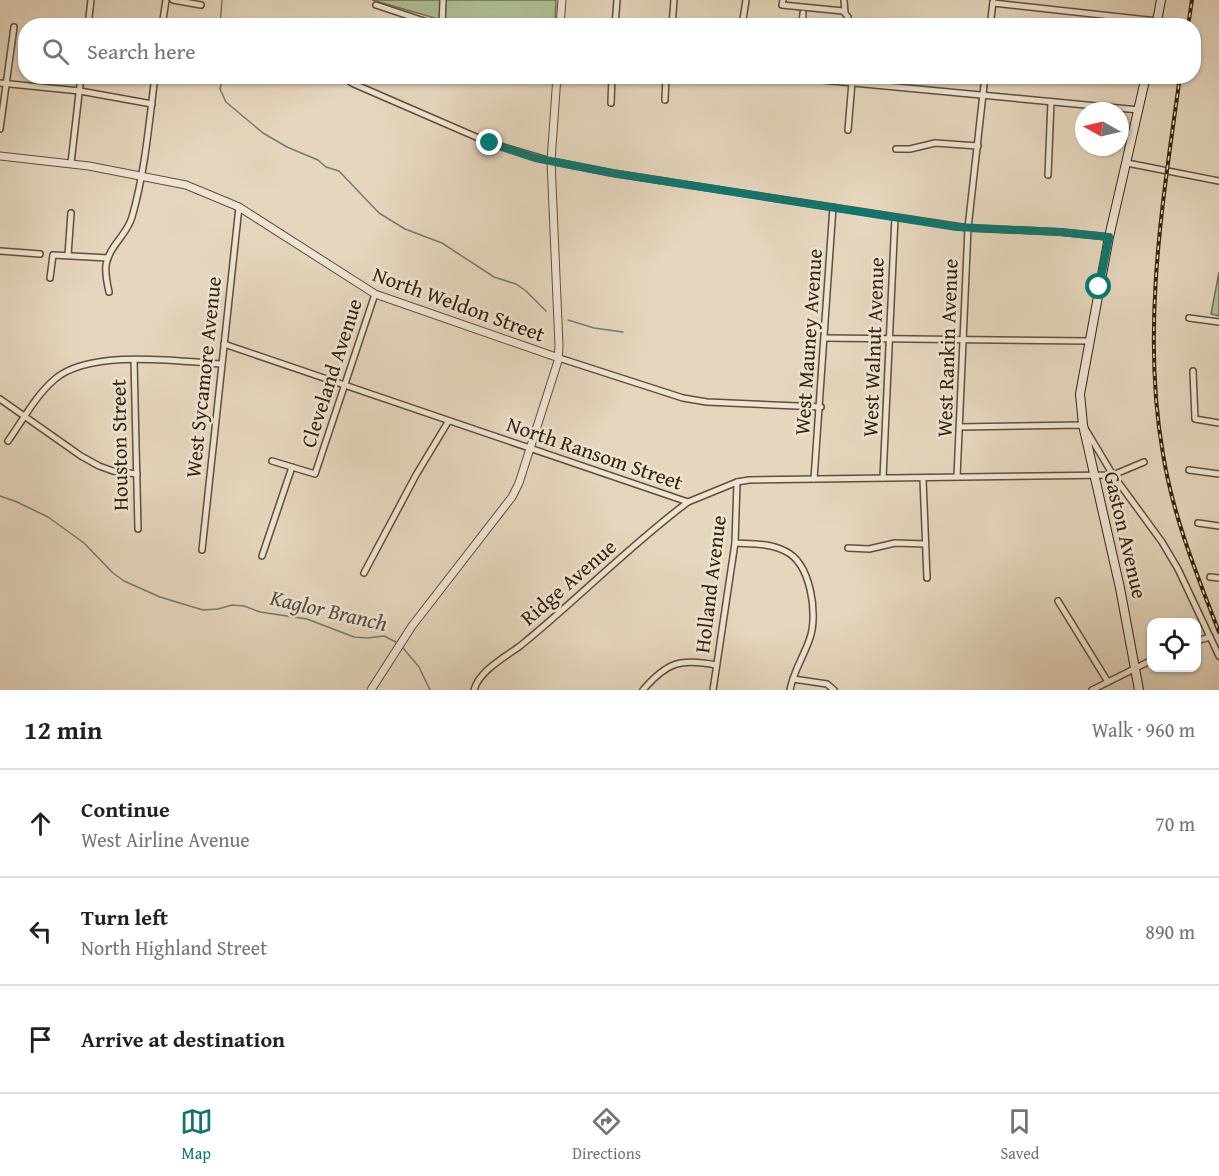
<!DOCTYPE html>
<html lang="en">
<head>
<meta charset="utf-8">
<style>
  :root { --surface:#fff; --page:#f2f2f2; --text:#202124; --muted:#757577; --line:#e0e0e0; --accent:#0f766e }
  body { margin:0; font-family:"Gentium Book Plus",serif; background:var(--page); color:var(--text) }
  .controls { position:absolute; right:18px; bottom:18px; display:grid; overflow:hidden; border-radius:12px; box-shadow:0 2px 4px #0004 }
  .controls button { width:54px; height:54px; display:grid; place-items:center; padding:0; border:0; border-bottom:2px solid var(--line); background:var(--surface); color:var(--text); font:30px sans-serif }
  .compass { position:absolute; left:1075px; top:102px; width:54px; height:54px; border-radius:50%; background:var(--surface); box-shadow:0 2px 4px #0004; rotate:278deg }
  .stop { position:absolute; width:18px; height:18px; margin:-14px; border:4px solid #0f766e; border-radius:50%; background:#fff }
  .stop.end { background:#0f766e; border-color:#fff; box-shadow:0 2px 6px #0008 }
  .list { margin:0; padding:0; list-style:none }
  h2 { display:flex; justify-content:space-between; align-items:center; height:78px; margin:0; padding:0 24px; font-size:26px }
  h2 small { font-size:20px; font-weight:400; color:var(--muted) }
  .list li { display:grid; grid-template-columns:39px 1fr auto; gap:18px; align-items:center; box-sizing:border-box; height:108px; padding:0 24px; border-top:2px solid var(--line) }
  .list b { display:block; font-size:22px; white-space:nowrap }
  .list p { margin:0; font-size:20px; white-space:nowrap; color:var(--muted) }
  .list em { font-size:20px; font-style:normal; color:var(--muted) }
  .icon { flex:none; width:33px; height:33px; fill:none; stroke:currentColor; stroke-width:2; stroke-linecap:round; stroke-linejoin:round }
  .map { position:relative; flex:none; width:1219px; height:690px; overflow:hidden }
  .search { position:absolute; background:var(--surface); box-shadow:0 2px 4px #0004; left:18px; right:18px; top:18px; height:66px; display:flex; align-items:center; gap:15px; box-sizing:border-box; padding:0 21px; border-radius:24px; color:var(--muted); font-size:22px }
  .sheet { height:402px; background:var(--surface) }
  nav { display:flex; justify-content:space-around; align-items:center; box-sizing:border-box; height:84px; border-top:2px solid var(--line); background:var(--surface); font-size:16px; color:var(--muted) }
  nav a { display:grid; justify-items:center; gap:3px }
  nav .on { color:var(--accent) }
  .map>svg:first-child { display:block }
  .green { fill:#aebf96; stroke:#717152; stroke-width:1.5 }
  .lines { fill:none; stroke-linecap:round; stroke-linejoin:round }
  .stream { stroke:#717c75; stroke-width:1.5 }
  .minor-casing { stroke:#605039; stroke-width:8 }
  .tertiary-casing { stroke:#605039; stroke-width:9 }
  .secondary-casing { stroke:#34230d; stroke-width:10 }
  .minor { stroke:#eee4d4; stroke-width:5 }
  .tertiary { stroke:#eee4d4; stroke-width:7 }
  .secondary { stroke:#eee4d4; stroke-width:8 }
  .rail-casing { stroke:#34230d; stroke-width:4 }
  .rail { stroke:#eee4d4; stroke-width:1.5; stroke-dasharray:4.5; stroke-linecap:butt }
  .route { stroke:#0f766e; stroke-width:8 }
  .labels { text-anchor:middle; dominant-baseline:central; stroke-width:5; stroke-linejoin:round; paint-order:stroke }
  .street-label { font-size:21px; fill:#34230d; stroke:#eee4d4 }
  .water-label { font-size:22px; font-style:italic; fill:#534f41; stroke:#eee4d4 }
</style>
</head>
<body>
<div class="map">
<svg width="1219" height="690" viewBox="0 0 1219 690">
  <rect width="100%" height="100%" fill="#e5d6bd"/>
  <filter id="stains"><feTurbulence type="fractalNoise" baseFrequency=".00333" numOctaves="4"/><feColorMatrix values="0 0 0 0 .2 0 0 0 0 .09 0 0 0 0 .02 0 0 0 .5 -.17"/></filter>
  <radialGradient id="worn" r=".72"><stop offset=".6" stop-color="#630" stop-opacity="0"/><stop offset="1" stop-color="#630" stop-opacity=".3"/></radialGradient>
  <g class="green">
    <path d="M372,0H556L555,25H459Z"/>
    <path d="M1219,272V316L1211,314Z"/>
  </g>
  <g class="lines">
    <g class="stream">
      <path d="M220,26L222,0"/>
      <path d="M223,76L220,89L226,102L263,133L287,147L318,160L326,167L339,171L379,213L405,229L442,243L494,277L516,284L526,291L546,311"/>
      <path d="M568,320L594,328L623,332"/>
      <path d="M0,496L17,502L48,517L84,543L113,573L124,581L160,597L203,610L218,609L232,605L244,606L260,612L307,619L354,637L368,638L384,636L396,642"/>
      <path d="M403,648L419,667L430,690"/>
    </g>
    <g class="minor-casing">
      <g id="minor">
        <path d="M173,0L201,5"/>
        <path d="M783,0L782,5L843,11L848,17L847,26"/>
        <path d="M844,0L845,13"/>
        <path d="M993,3L1157,21"/>
        <path d="M376,5L439,26"/>
        <path d="M88,26L91,0"/>
        <path d="M162,26L166,0"/>
        <path d="M442,26L443,0"/>
        <path d="M615,26L617,0"/>
        <path d="M672,26L674,0"/>
        <path d="M742,26L746,0"/>
        <path d="M802,26L803,13"/>
        <path d="M990,26L993,2"/>
        <path d="M341,76L354,84L490,143L551,161L612,173L968,228L1060,232L1109,237"/>
        <path d="M779,76L1139,110"/>
        <path d="M0,83L80,91L152,104"/>
        <path d="M665,100L666,76"/>
        <path d="M611,103L612,76"/>
        <path d="M0,129L14,27"/>
        <path d="M848,130L852,82"/>
        <path d="M896,149H910L935,143L978,146"/>
        <path d="M71,163L81,76"/>
        <path d="M1127,163L1219,181"/>
        <path d="M1048,175L1051,102"/>
        <path d="M0,251L40,254"/>
        <path d="M68,255L71,213"/>
        <path d="M50,278L53,255L108,258"/>
        <path d="M109,292C107,283 105,274 106,265C109,246 127,235 132,217C145,172 149,123 155,76"/>
        <path d="M1189,318L1219,322"/>
        <path d="M825,338L1089,341"/>
        <path d="M224,344L688,502L737,482L749,480L1113,475L1144,462"/>
        <path d="M559,358L683,398L707,402L821,407"/>
        <path d="M134,360L138,529"/>
        <path d="M1193,371L1195,419L1219,423"/>
        <path d="M0,399L81,456L99,466L113,471L137,474"/>
        <path d="M960,427L1083,425L1113,475L1162,542L1178,569L1219,656"/>
        <path d="M8,441C23,420 36,395 55,379C90,349 177,361 221,364"/>
        <path d="M272,461L315,474L375,294"/>
        <path d="M1189,470L1219,474"/>
        <path d="M957,477L968,228L985,76"/>
        <path d="M883,478L895,217"/>
        <path d="M814,479L833,207"/>
        <path d="M923,479L927,578"/>
        <path d="M1198,523L1219,526"/>
        <path d="M735,543C752,544 770,543 785,551C811,563 818,614 810,638C804,656 793,672 790,690"/>
        <path d="M848,548L869,549L895,543L925,544"/>
        <path d="M202,550L239,207"/>
        <path d="M262,556L292,467"/>
        <path d="M364,573L416,475L448,422"/>
        <path d="M1210,577L1219,578"/>
        <path d="M1058,601L1108,682"/>
        <path d="M1196,641L1210,637"/>
        <path d="M793,679L827,684L834,690"/>
        <path d="M474,690C479,671 505,657 520,646C577,600 629,546 688,502"/>
        <path d="M643,690C667,662 681,658 716,665"/>
        <path d="M713,690L735,543L737,482"/>
        <path d="M1092,690L1152,660"/>
      </g>
    </g>
    <g class="tertiary-casing">
      <g id="tertiary">
        <path d="M560,26L562,0"/>
        <path d="M0,156L89,166L186,185L239,207L375,294L559,358"/>
        <path d="M371,690L412,626L512,497L519,483L558,361L559,346L551,161L557,76"/>
      </g>
    </g>
    <g class="secondary-casing">
      <g id="secondary">
        <path d="M1156,26L1161,0"/>
        <path d="M1139,690L1120,588L1083,425L1080,394L1109,237L1146,76"/>
      </g>
    </g>
    <use href="#minor" class="minor"/>
    <use href="#tertiary" class="tertiary"/>
    <use href="#secondary" class="secondary"/>
    <g class="rail-casing">
      <g id="rail">
        <path d="M1188,26L1192,0"/>
        <path d="M1180,76C1163,200 1141,329 1163,454C1173,516 1196,573 1219,632"/>
      </g>
    </g>
    <use href="#rail" class="rail"/>
  </g>
  <g class="lines">
    <path class="route" d="M490,143L535,158L612,173L957,227L1060,232L1109,237L1099,287"/>
  </g>
  <g class="labels">
    <g class="street-label">
      <text transform="translate(459 304) rotate(20)">North Weldon Street</text>
      <text transform="translate(808 342) rotate(-86)">West Mauney Avenue</text>
      <text transform="translate(873 347) rotate(-88)">West Walnut Avenue</text>
      <text transform="translate(947 348) rotate(-88)">West Rankin Avenue</text>
      <text transform="translate(331 373) rotate(-72)">Cleveland Avenue</text>
      <text transform="translate(203 377) rotate(-84)">West Sycamore Avenue</text>
      <text transform="translate(119 445) rotate(-91)">Houston Street</text>
      <text transform="translate(595 453) rotate(19)">North Ransom Street</text>
      <text transform="translate(1126 535) rotate(77)">Gaston Avenue</text>
      <text transform="translate(568 582) rotate(-41)">Ridge Avenue</text>
      <text transform="translate(710 584) rotate(-83)">Holland Avenue</text>
    </g>
    <g class="water-label">
      <text transform="translate(329 610) rotate(13)">Kaglor Branch</text>
    </g>
  </g>
  <rect width="100%" height="100%" filter="url(#stains)"/>
  <rect width="100%" height="100%" fill="url(#worn)"/>
</svg>
<div class="controls">
<button><svg class="icon" aria-label="locate" viewBox="0 0 24 24"><circle cx="12" cy="12" r="6"/><path d="M12 2v4M12 18v4M2 12h4M18 12h4"/></svg></button>
</div>
<svg class="compass" viewBox="-18 -18 36 36"><path d="M0-13l5 13h-10z" fill="#e53935"/><path d="M0 13l5-13h-10z" fill="#757577"/></svg>
<div class="stop" style="left:1099px;top:287px"></div>
<div class="stop end" style="left:490px;top:143px"></div>
<div class="search"><svg class="icon" aria-label="search" viewBox="0 0 24 24"><circle cx="10" cy="10" r="6"/><path d="M15 15l6 6"/></svg>Search here</div>
</div>
<section class="sheet">
<h2>12 min<small>Walk · 960 m</small></h2>
<ul class="list">
<li><svg class="icon" aria-label="ahead" viewBox="0 0 24 24"><path d="M12 20V5M6 11l6-6 6 6"/></svg><div><b>Continue</b><p>West Airline Avenue</p></div><em>70 m</em></li>
<li><svg class="icon" aria-label="left" viewBox="0 0 24 24"><path d="M17 20v-9H6M10 6l-5 5 5 5"/></svg><div><b>Turn left</b><p>North Highland Street</p></div><em>890 m</em></li>
<li><svg class="icon" aria-label="arrive" viewBox="0 0 24 24"><path d="M6 21V4h12l-3 4 3 4H6"/></svg><div><b>Arrive at destination</b></div></li>
</ul>
</section>
<nav>
<a class="on"><svg class="icon" aria-label="map" viewBox="0 0 24 24"><path d="M3 6l6-2 6 2 6-2v14l-6 2-6-2-6 2zM9 4v14M15 6v14"/></svg>Map</a>
<a><svg class="icon" aria-label="directions" viewBox="0 0 24 24"><path d="M12 3l9 9-9 9-9-9zM9 14v-3h6M13 9l2 2-2 2"/></svg>Directions</a>
<a><svg class="icon" aria-label="saved" viewBox="0 0 24 24"><path d="M7 4h10v16l-5-4-5 4z"/></svg>Saved</a>
</nav>
</body>
</html>
